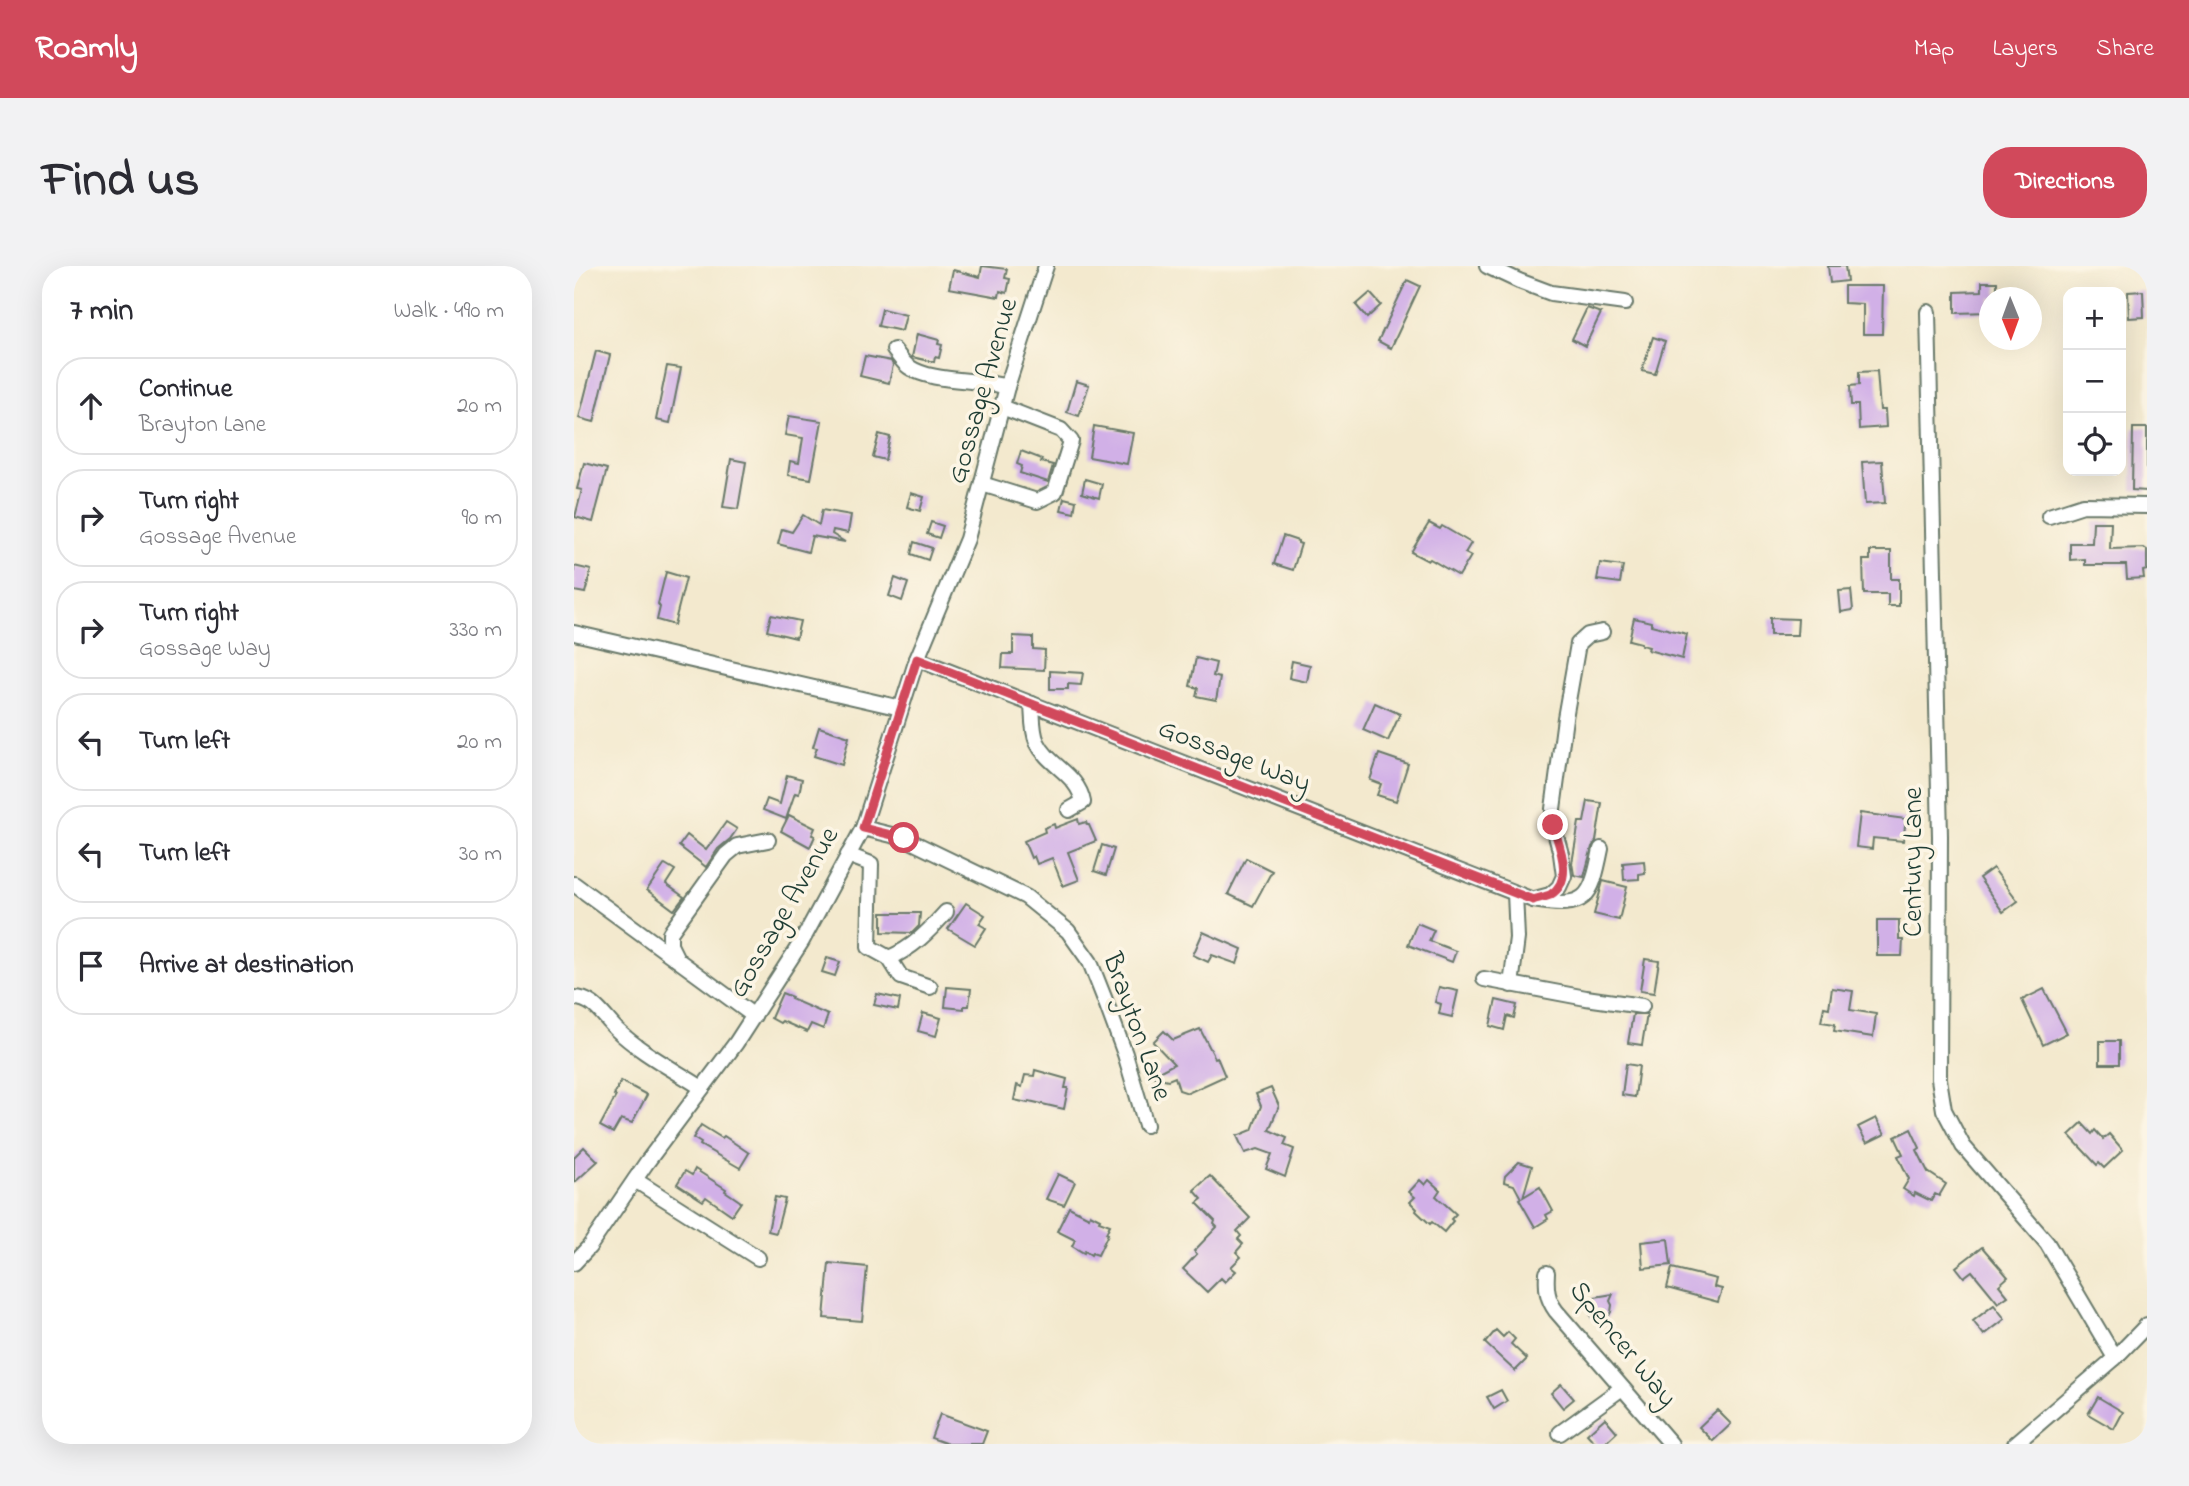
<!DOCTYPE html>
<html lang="en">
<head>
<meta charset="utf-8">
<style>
  :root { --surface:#fff; --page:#f2f2f3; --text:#2b2b33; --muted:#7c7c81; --line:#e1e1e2; --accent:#d1495b }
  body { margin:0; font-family:"Indie Flower",sans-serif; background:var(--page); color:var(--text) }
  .controls { position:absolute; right:21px; top:21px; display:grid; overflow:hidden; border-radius:14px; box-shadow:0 7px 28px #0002 }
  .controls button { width:63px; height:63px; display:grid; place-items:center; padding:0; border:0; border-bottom:2px solid var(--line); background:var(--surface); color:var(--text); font:35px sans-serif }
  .compass { position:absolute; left:1405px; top:21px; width:63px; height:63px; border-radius:50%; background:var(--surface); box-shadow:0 7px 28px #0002; rotate:179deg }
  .stop { position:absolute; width:21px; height:21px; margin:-16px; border:5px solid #d1495b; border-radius:50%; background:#fff }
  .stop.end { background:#d1495b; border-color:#fff; box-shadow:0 2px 7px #0008 }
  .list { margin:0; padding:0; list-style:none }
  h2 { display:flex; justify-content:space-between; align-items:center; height:91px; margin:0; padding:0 28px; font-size:30px }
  h2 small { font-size:23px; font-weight:400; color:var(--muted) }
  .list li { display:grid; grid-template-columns:46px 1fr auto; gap:21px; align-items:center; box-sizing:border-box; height:98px; margin:0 14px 14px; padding:0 14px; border:2px solid var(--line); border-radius:28px }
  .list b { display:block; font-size:26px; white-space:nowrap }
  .list p { margin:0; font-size:23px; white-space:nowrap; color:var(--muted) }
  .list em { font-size:23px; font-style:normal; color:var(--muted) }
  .icon { flex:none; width:38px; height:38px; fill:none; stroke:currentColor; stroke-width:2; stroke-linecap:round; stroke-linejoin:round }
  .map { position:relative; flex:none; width:1573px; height:1178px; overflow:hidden; border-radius:28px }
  header { display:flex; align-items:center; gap:42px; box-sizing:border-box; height:98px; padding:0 35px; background:var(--accent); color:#fff }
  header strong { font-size:33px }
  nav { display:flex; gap:38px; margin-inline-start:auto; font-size:24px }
  .intro { display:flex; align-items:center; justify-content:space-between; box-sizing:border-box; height:168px; padding:0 42px }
  h1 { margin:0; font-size:49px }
  .button { padding:18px 32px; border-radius:28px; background:var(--accent); color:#fff; font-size:24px; font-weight:700 }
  main { display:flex; gap:42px; padding:0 42px }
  aside { flex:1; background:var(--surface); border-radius:28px; box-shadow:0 7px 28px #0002 }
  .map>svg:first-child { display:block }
  .building { fill:#d1b0e7 }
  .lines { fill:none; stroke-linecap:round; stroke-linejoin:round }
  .minor-casing { stroke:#69796a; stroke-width:18 }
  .minor { stroke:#fff; stroke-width:14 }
  .route { stroke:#d1495b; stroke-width:9 }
  .labels { text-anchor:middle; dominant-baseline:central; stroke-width:7; stroke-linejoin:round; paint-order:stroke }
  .street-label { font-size:28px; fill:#1f3d34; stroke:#fcf5e5 }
</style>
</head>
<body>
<header>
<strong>Roamly</strong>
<nav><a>Map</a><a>Layers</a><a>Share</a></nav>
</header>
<div class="intro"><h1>Find us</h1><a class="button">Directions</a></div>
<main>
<aside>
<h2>7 min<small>Walk · 490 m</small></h2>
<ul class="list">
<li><svg class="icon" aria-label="ahead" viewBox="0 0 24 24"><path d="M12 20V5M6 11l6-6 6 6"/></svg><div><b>Continue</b><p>Brayton Lane</p></div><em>20 m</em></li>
<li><svg class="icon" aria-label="right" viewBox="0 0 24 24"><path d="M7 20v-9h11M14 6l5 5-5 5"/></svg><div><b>Turn right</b><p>Gossage Avenue</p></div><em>90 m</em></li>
<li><svg class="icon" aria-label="right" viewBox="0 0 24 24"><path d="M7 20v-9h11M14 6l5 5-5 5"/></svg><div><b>Turn right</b><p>Gossage Way</p></div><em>330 m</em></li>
<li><svg class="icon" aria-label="left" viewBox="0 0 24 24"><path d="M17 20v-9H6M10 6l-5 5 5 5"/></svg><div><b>Turn left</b></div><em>20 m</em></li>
<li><svg class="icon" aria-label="left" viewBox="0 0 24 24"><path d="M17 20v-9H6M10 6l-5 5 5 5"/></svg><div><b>Turn left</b></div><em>30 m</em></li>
<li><svg class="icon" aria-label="arrive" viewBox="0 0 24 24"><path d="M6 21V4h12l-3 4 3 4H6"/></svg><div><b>Arrive at destination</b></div></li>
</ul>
</aside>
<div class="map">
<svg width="1573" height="1178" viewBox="0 0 1573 1178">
  <rect width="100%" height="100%" fill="#fcf5e5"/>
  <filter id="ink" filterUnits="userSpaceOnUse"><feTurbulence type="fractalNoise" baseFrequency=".0143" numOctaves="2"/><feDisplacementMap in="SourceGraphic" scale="14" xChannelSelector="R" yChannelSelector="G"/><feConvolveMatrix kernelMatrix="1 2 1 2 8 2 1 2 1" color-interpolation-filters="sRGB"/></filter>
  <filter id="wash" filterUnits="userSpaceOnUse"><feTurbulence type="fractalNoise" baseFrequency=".00686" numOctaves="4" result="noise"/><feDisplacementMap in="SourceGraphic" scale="28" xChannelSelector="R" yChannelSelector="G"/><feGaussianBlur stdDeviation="1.57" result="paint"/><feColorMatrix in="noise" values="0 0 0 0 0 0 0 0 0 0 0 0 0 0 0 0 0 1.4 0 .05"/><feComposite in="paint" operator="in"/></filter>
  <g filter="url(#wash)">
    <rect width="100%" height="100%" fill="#f3e9ce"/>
    <g id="blocks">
      <g class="building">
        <path d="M408,0L433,3L431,12L436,13L433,27L426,25L425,31L375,22L379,4L406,11Z"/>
        <path d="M1254,0H1271L1273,15L1256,17Z"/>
        <path d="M833,14L846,20L817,82L804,75Z"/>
        <path d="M1408,16H1423V32H1416V46L1381,47V26L1408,25Z"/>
        <path d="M1270,20H1309L1308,68H1289V38L1270,37Z"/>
        <path d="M1569,25L1570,51L1555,52L1554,26Z"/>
        <path d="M796,27L807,39L793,52L782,39Z"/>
        <path d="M1013,42L1027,47L1011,80L998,73Z"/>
        <path d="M308,43L332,49L328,65L304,60Z"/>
        <path d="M343,68L365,74L364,78L368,79L365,92L361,91L360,96L338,91Z"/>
        <path d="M1079,71L1091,75L1081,108L1068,105Z"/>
        <path d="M22,85L36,89L20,156L5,152Z"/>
        <path d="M291,90L317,95L319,99L315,117L286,110Z"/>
        <path d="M93,100L107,102L96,157L82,154Z"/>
        <path d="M1303,105L1306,144H1311L1312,161L1285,163L1284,139H1277L1276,120L1285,119V106Z"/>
        <path d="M502,115L515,119L505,150L493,146Z"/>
        <path d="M215,150L248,155L237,213L214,209L216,195L225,197L229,172L211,169Z"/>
        <path d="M520,160L559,167L553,198L515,191Z"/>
        <path d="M1559,162H1573V225L1558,224Z"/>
        <path d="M305,168L316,171L311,194L299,191Z"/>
        <path d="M447,185L468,193L467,196L479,199L474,216L446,207L448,200L443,198Z"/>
        <path d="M157,193L172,196L164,243L149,241Z"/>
        <path d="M1308,195L1311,237L1291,238L1288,196Z"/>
        <path d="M10,197L33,203L19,256L1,251L8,224L3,223Z"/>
        <path d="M511,213L528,218L525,232L508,227Z"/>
        <path d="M337,227L350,231L346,245L333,241Z"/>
        <path d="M490,232L502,235L500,247L487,244Z"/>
        <path d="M248,244L277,249L274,267L259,264L258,268L271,276L238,270L234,286L204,278L208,263L218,266L229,249L245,259Z"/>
        <path d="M357,256L369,260L365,272L353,268Z"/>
        <path d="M1519,256H1537L1536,283L1570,282L1573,284V304L1569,305L1570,312L1553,313L1552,299H1511V293L1496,294V277H1518Z"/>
        <path d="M855,257L866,263L868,260L897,277L891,287L897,290L885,310L856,293L854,295L837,286Z"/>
        <path d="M709,270L724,275V277L727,278L719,304L700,298Z"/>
        <path d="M340,276L358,282L354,294L337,288Z"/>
        <path d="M1296,285H1317V313H1325V340H1314V328H1290L1289,294H1296Z"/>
        <path d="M1026,297L1049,300L1046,317L1023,314Z"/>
        <path d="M0,300L17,304L11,327L0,325Z"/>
        <path d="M92,306L112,312L100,359L83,354L86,341L84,338Z"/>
        <path d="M321,312L334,317L328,335L315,330Z"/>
        <path d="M1277,324L1279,344L1267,346L1265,325Z"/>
        <path d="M197,349L226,355L222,372L193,365Z"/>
        <path d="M1060,352L1077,356V359L1113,368L1108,393L1074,384L1075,381L1067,379V377L1055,374Z"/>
        <path d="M1196,352L1224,353L1223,369H1196Z"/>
        <path d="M439,370L459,371V383L471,384L470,404L428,402L429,388H439Z"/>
        <path d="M622,392L642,397L639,410L646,412L642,434L622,430L624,422L616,420Z"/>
        <path d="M718,395L736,399L733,416L715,412Z"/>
        <path d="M476,405L509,407L507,419L494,418V423H476Z"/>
        <path d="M801,437L826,448L814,475L789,464Z"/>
        <path d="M245,461L275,471L268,499L240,490L243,482L239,481Z"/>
        <path d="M805,488L834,498L822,535L803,529L807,518L796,514Z"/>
        <path d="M213,509L228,513L225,528L221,527L212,553L189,544L193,533L206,538Z"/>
        <path d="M1014,535L1028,537L1022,575L1018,581L1010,611L1000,609L998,597L1005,556H1010Z"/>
        <path d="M1286,547L1332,553L1329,575L1299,572L1298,583L1282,581Z"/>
        <path d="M215,549L241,562L238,569L241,570L236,581L207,565Z"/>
        <path d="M504,553L505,558L512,556L513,559H515L522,575L494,586L505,614L489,620L478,592L463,598L460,590L457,592L450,575L471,566L470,562L480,558L481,562Z"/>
        <path d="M152,556L163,563L156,573L144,583L132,601L105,580L113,569L132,584Z"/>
        <path d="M528,579L540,583L532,609L520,605Z"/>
        <path d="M672,592L698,605L679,640L654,628Z"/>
        <path d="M1070,595L1071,607L1065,608V613L1050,614L1049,597Z"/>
        <path d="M91,598L101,604L92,618L110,631L100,644L73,624Z"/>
        <path d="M1419,602L1444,635L1429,646L1405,612Z"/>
        <path d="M1029,615L1053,621L1045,654L1020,648Z"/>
        <path d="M392,637L411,649L405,658L412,662L401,679L374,663Z"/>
        <path d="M308,647H346L345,660L338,667L308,666Z"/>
        <path d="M1303,654H1325V674H1329L1328,690H1303Z"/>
        <path d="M843,657L860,664L855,675L882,685L878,696L834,679Z"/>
        <path d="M629,666L668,683L663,698L638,689L634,696L619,689Z"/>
        <path d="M253,692L266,696L261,710L248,706Z"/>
        <path d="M1071,693L1085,695L1080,727L1066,725Z"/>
        <path d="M373,721L397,723L395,740H390V743L371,741Z"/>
        <path d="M865,721L884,725L878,751L865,748L867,738L861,736Z"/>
        <path d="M1258,722L1279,725L1276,744L1302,748L1299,771L1260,765L1261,758L1247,756L1250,741L1255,742Z"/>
        <path d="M1470,723L1493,767L1469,779L1448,734Z"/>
        <path d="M208,727L218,731L217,733L254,749L249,763L237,758L233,766L208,755L206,757L197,752Z"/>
        <path d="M303,728L326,733L324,744L300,739Z"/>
        <path d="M922,734L943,739L940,752L933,750L930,764L916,760Z"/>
        <path d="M349,747L367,752L362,770L344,765Z"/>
        <path d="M1059,748H1073L1068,779L1054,777Z"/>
        <path d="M626,763L641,792L643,791L651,810L614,827L605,824L601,811L594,814L577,810L600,798L579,776L590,765L599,774Z"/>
        <rect x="1526" y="775" width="19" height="23"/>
        <path d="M1052,798L1065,800L1061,831L1048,829Z"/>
        <path d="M461,804L493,813L491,822H494L490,843L455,835L454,837L440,834L443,819L448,821L451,809L460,810Z"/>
        <path d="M47,815L73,829L58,857L47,853L39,867L26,860L42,830L40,829Z"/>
        <path d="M697,822L705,840L695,864L713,872L710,879L720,883L711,911L692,903L698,888L684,883L671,887L663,870L678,864L687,840L682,828Z"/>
        <path d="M1302,852L1311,868L1293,877L1284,861Z"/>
        <path d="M1508,857L1518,868L1521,864L1529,873L1535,868L1549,884L1530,902L1525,897L1523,899L1495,869Z"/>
        <path d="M127,859L148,872L150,870L175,887L166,902L126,879L127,877L119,872Z"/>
        <path d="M1337,863L1346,882L1343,884L1354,906L1372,918L1365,930L1361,928L1357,935L1341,927L1340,930L1329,923L1335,913L1324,890L1329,888L1321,871Z"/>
        <path d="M10,881L24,895L0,917V891Z"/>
        <path d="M945,896L958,900L949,931L966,921L979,945L972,949L974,953L961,961L945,933L947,932L940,919L930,916L931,910Z"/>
        <path d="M121,903L152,923L151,925L167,936L158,949L132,931L129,935L103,918L111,905L118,909Z"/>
        <path d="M484,908L501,916L490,939L472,933Z"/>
        <path d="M636,910L676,952L663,965L667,970L664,973L669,978L662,986L667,991L657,1001L662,1005L651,1016L647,1012L633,1026L609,1003L623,988L620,985L643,961L640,958L641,955L623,937L628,933L620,924Z"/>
        <path d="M846,914L851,919L855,914L866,924L862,930L882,948L877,953L879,955L870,966L858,956L856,958L842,945L843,943L836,936L841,931L835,926Z"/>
        <path d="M201,931L211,933L202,967L194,965Z"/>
        <path d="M495,941L515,951L516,948L526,953L525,955L536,959L532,967L534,968L524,989L518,987L517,989L511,985L510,987L498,980L501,974L483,965Z"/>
        <path d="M1094,973L1097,999L1069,1002L1067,976Z"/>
        <path d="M1408,981L1434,1011L1425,1019L1434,1030L1424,1037L1398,1005L1390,1011L1382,1001Z"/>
        <path d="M255,997L293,1001L288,1055L250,1052Z"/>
        <path d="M1098,1002L1142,1013L1140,1021L1148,1023L1144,1036L1093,1022Z"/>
        <path d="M1039,1028L1036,1035L1038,1039L1037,1046L1030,1058L1017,1051L1015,1036L1021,1031Z"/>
        <path d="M1420,1039L1431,1053L1410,1069L1399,1055Z"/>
        <path d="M922,1064L929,1071L934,1066L941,1073L937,1078L953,1093L941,1105L911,1077Z"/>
        <path d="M987,1118L1000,1133L989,1142L977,1127Z"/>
        <path d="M927,1124L933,1135L920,1143L913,1131Z"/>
        <path d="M1524,1131L1549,1146L1540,1163L1514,1148Z"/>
        <path d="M1143,1144L1157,1158L1139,1175L1125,1161Z"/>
        <path d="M366,1148L413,1165L408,1178H374L357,1172Z"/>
        <path d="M1031,1152L1043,1166L1030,1178H1022L1013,1168Z"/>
      </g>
    </g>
  </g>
  <g filter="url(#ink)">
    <use href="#blocks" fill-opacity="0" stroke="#69796a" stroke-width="2"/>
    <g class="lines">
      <g class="minor-casing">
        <g id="minor">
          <path d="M913,0L945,15L977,27L1051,37"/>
          <path d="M1354,46L1366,570L1365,813L1370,844L1389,880L1473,977L1541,1092"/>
          <path d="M320,84C325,90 329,97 335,101C358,117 404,112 433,121"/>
          <path d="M408,218L463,235L481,226L497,175L487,164L428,141"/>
          <path d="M1475,250L1509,239L1573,240"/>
          <path d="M0,367L327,442"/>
          <path d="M343,393L959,634C1013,643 1017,633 1027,583"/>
          <path d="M458,438C459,450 458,465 463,476C474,500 504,508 509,536L495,544"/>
          <path d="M289,562L330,572L452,631L494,665L516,696L531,734L551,788L572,859"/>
          <path d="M274,589L297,598L295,681L315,692C339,682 355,665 372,646"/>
          <path d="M0,618L180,750"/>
          <path d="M961,633L976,629L985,621L990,610L987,588L979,559V543L991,452L1004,378L1014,369L1028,366"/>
          <path d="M315,692L327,711L356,721"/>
          <path d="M103,693L96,679V667L152,589L163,580L194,574"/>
          <path d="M910,713L1012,732L1068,740"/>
          <path d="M937,719L943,672L941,627"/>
          <path d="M0,732C20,732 29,750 42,763C67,787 99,803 128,822"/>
          <path d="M61,914L184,992"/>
          <path d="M0,997L15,981L73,896L162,777L228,675L289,562L343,393L393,273L433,121L472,0"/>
          <path d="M973,1007C972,1022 973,1033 982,1045L1097,1178"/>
          <path d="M986,1167L1048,1122"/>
          <path d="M1441,1178L1541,1092L1573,1059"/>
        </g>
      </g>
      <use href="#minor" class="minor"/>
    </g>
  </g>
  <g class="lines" filter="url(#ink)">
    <path class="route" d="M330,572L289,562L343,393L959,634C964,632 971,631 976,629C1001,614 985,580 979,559"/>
  </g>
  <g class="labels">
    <g class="street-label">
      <text transform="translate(410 125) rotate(-74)">Gossage Avenue</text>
      <text transform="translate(660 491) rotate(21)">Gossage Way</text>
      <text transform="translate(1340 596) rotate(-90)">Century Lane</text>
      <text transform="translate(211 647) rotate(-60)">Gossage Avenue</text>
      <text transform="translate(562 761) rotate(70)">Brayton Lane</text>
      <text transform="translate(1048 1079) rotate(51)">Spencer Way</text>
    </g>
  </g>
</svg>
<div class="controls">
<button>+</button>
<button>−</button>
<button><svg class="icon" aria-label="locate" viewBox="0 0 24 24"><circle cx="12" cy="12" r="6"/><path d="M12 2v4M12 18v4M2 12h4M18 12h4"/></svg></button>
</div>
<svg class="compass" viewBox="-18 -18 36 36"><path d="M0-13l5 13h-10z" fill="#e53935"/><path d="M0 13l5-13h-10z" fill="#7c7c81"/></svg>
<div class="stop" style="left:330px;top:572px"></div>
<div class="stop end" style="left:979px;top:559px"></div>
</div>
</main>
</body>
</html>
